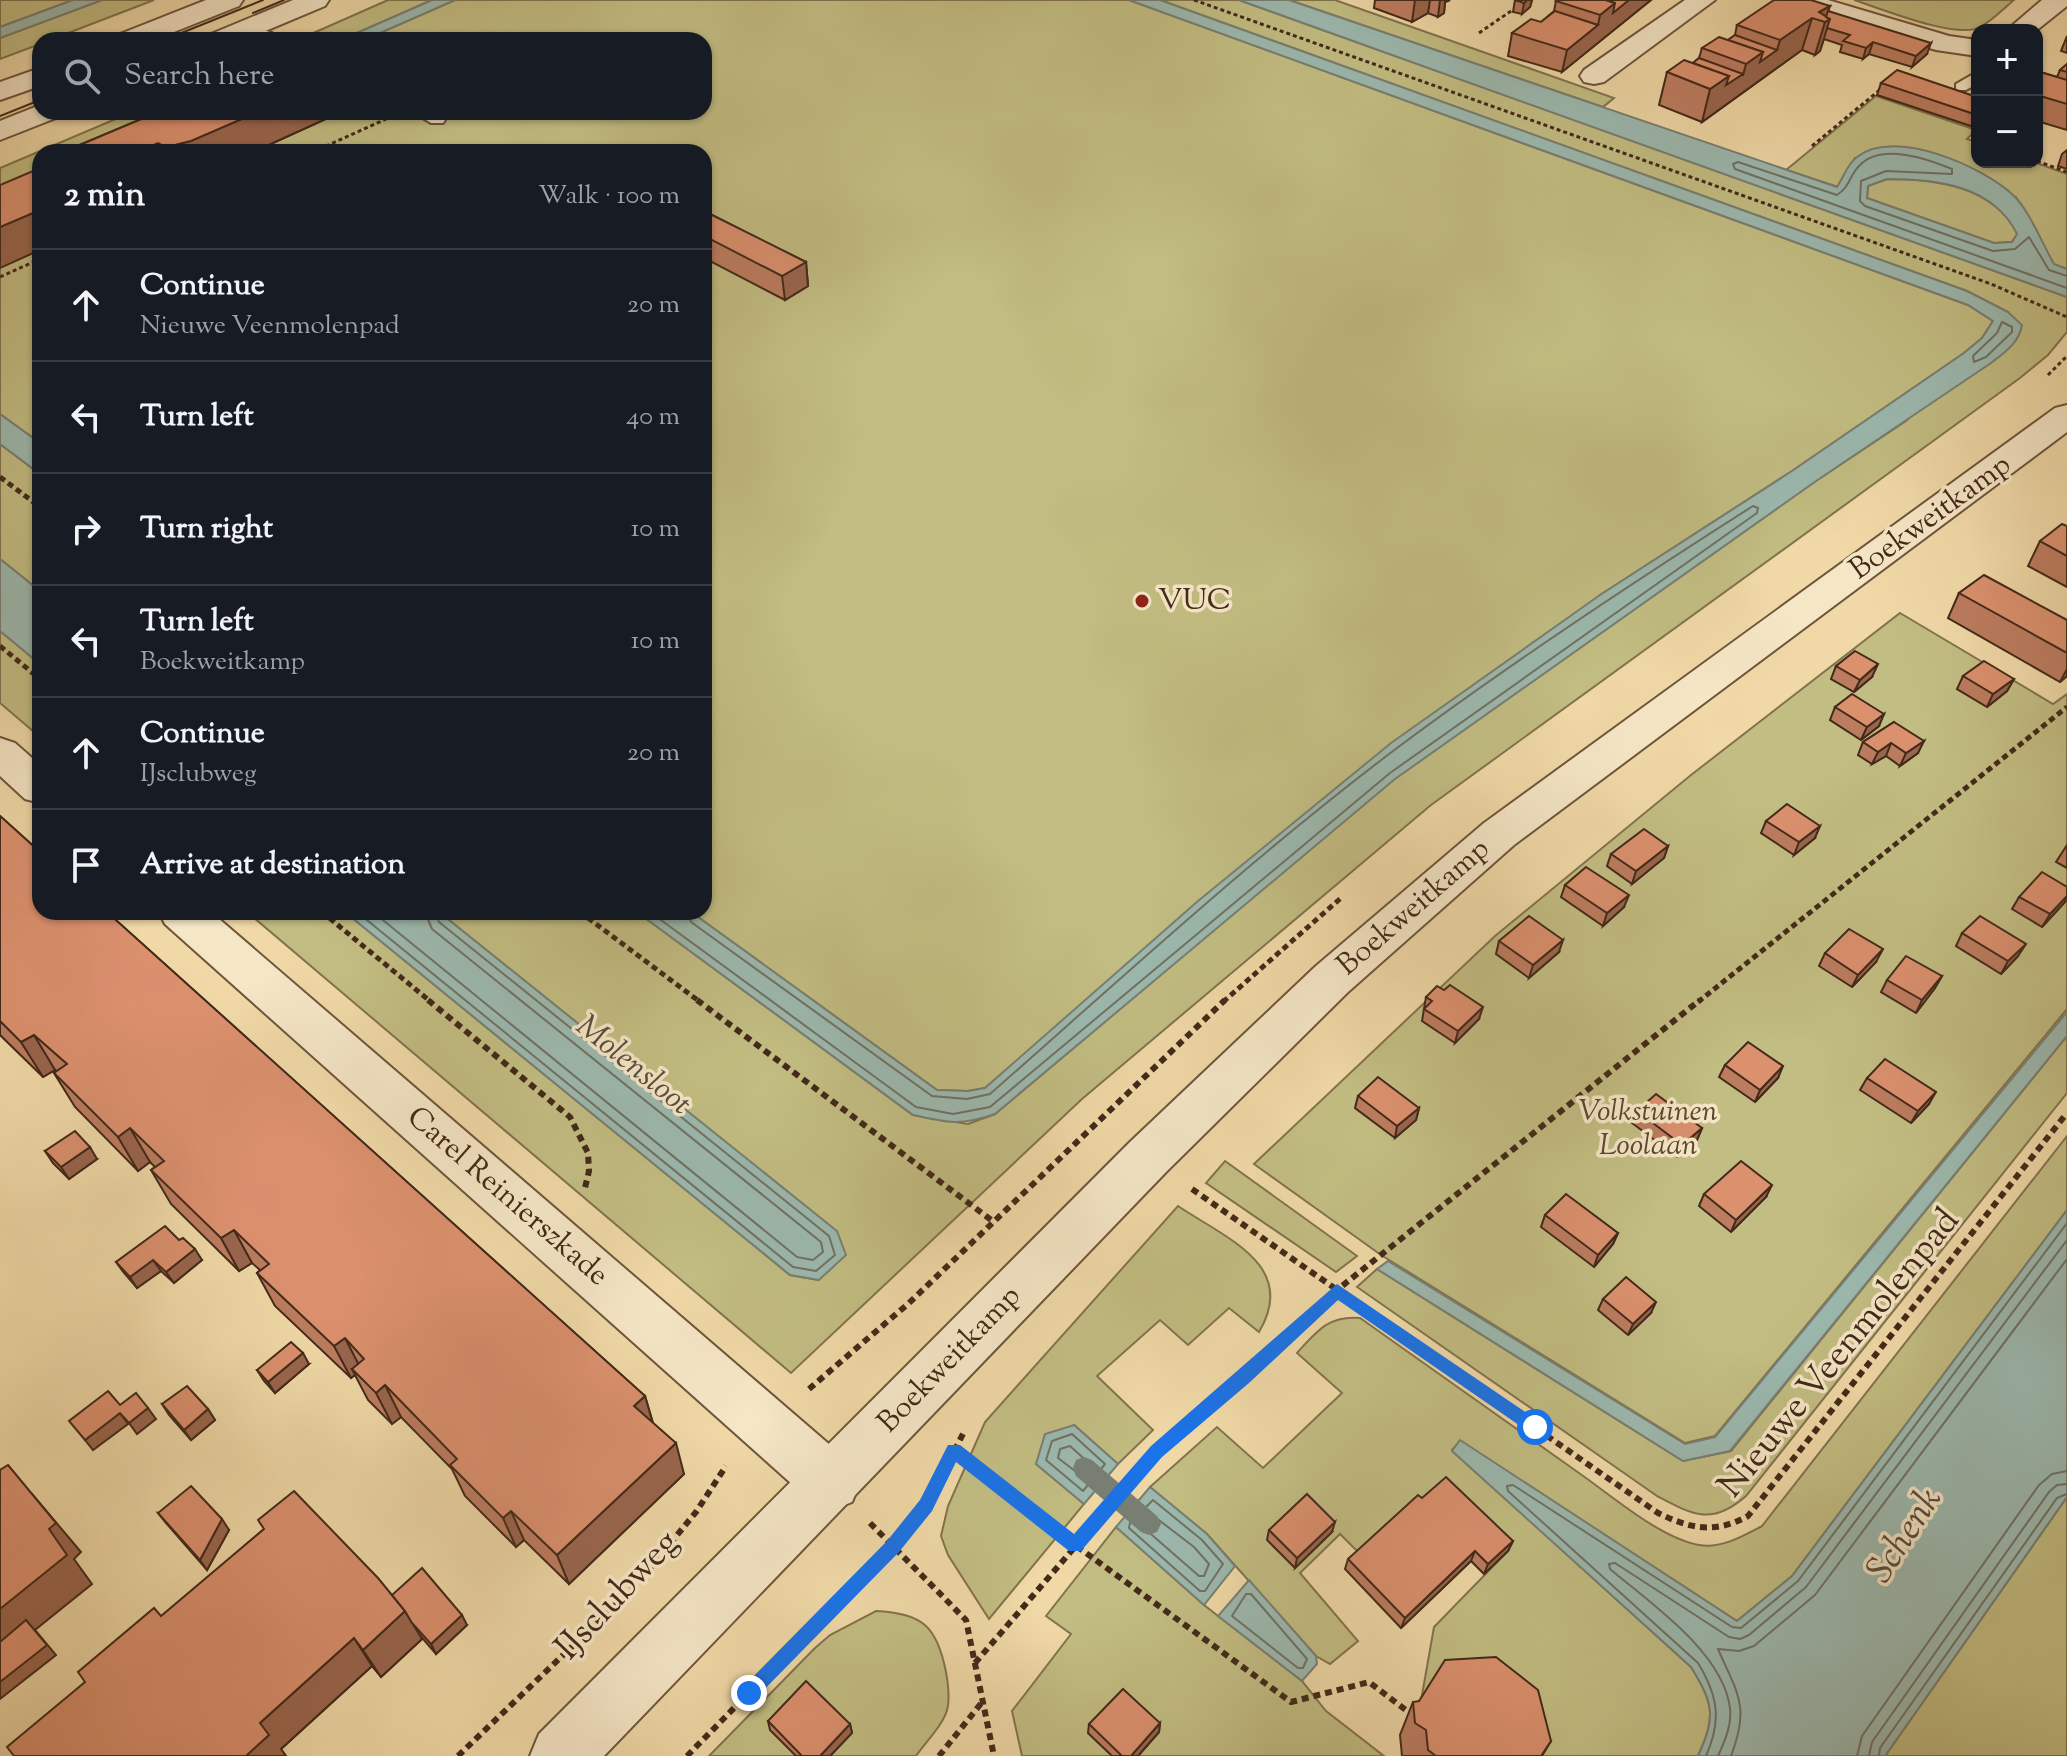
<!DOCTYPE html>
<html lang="en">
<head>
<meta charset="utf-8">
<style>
  :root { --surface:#171b24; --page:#20242c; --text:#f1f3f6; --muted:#9ea1a6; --line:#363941 }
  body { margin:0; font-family:"Sorts Mill Goudy",serif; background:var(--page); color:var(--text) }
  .controls { position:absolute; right:24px; top:24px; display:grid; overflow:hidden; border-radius:16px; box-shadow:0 2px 6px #0004 }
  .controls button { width:72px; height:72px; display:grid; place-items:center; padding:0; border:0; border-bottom:2px solid var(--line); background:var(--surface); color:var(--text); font:40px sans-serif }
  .stop { position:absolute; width:24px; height:24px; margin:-18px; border:6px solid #1a73e8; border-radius:50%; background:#fff }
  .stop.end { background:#1a73e8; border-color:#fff; box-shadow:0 2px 8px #0008 }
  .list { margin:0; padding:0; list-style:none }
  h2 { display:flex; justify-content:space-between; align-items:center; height:104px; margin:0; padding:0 32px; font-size:34px }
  h2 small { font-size:26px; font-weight:400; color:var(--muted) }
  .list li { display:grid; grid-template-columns:52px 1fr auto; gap:24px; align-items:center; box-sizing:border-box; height:112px; padding:0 32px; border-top:2px solid var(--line) }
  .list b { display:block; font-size:30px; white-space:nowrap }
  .list p { margin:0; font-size:26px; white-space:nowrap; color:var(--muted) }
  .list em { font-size:26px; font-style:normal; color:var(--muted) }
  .icon { flex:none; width:44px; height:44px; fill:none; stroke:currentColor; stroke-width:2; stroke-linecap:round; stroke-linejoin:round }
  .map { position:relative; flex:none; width:2067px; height:1756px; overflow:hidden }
  .search { position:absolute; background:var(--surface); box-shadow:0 2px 6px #0004; left:32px; top:32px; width:680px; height:88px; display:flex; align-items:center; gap:20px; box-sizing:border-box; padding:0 28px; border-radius:24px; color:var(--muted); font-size:30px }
  .panel { position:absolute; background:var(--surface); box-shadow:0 2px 6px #0004; left:32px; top:144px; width:680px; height:776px; border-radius:24px }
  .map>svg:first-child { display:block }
  .green { fill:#c2bd82; stroke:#82734e; stroke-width:2 }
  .water { fill:#9cb9af; stroke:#787f73; stroke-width:2; fill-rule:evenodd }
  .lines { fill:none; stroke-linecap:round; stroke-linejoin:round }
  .shore { stroke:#6f7164; stroke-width:2 }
  .stream { fill:#787f73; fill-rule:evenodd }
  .service-casing { stroke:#6e553c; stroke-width:4 }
  .minor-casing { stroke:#6e553c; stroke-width:4 }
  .tertiary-casing { stroke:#6e553c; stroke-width:4 }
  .path-far2 { stroke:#422919; stroke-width:3; stroke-dasharray:4 3; stroke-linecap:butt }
  .path-far1 { stroke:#422919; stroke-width:5; stroke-dasharray:6 4; stroke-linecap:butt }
  .path { stroke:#422919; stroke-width:6; stroke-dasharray:7 5; stroke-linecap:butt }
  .service { fill:#f5e6c6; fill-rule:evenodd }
  .minor { fill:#f5e6c6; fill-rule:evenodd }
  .tertiary { fill:#f5e6c6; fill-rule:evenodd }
  .tram { stroke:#422919; stroke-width:2 }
  .wall { fill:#bc7c5f; stroke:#422919; stroke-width:2 }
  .shaded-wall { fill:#99654d; stroke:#422919; stroke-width:2 }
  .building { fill:#db906e; stroke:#422919; stroke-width:2 }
  .route { fill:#1a73e8 }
  .poi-dot { fill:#8f2418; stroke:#f5e6c6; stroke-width:3 }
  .labels { text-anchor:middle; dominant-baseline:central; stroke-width:7; stroke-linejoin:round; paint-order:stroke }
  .street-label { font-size:30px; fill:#422919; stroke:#f5e6c6 }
  .poi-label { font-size:30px; fill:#422919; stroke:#f5e6c6; text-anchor:start }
  .park-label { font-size:30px; font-style:italic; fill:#5c472e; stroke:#f5e6c6 }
  .water-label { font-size:32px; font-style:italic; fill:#584d3e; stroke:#f5e6c6 }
  .near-street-label { font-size:36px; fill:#422919; stroke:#f5e6c6 }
  .near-water-label { font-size:38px; font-style:italic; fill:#584d3e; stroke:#f5e6c6 }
</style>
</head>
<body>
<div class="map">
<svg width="2067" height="1756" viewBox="0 0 2067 1756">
  <rect width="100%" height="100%" fill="#f0d9a7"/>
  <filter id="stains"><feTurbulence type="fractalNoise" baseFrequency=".0025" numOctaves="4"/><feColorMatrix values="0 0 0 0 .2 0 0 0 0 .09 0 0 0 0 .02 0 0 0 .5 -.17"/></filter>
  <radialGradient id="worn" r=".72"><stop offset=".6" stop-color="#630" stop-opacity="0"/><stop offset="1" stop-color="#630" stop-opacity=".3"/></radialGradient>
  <g class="green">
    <path d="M0,0H73L0,27Z"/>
    <path d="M102,0H154L50,40H40V44L0,59V38Z"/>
    <path d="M388,0H432L341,40L302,38Z"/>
    <path d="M455,0H1129L1968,305L1993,321L1982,338L1964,353L1792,471L1600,595L1067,1018L985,1088L968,1091L937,1090L691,912H704V152H109L200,112H704V40H364Z"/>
    <path d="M1160,0H1239L2067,297V332L2048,355L2020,378L1431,805L1082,1099L791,1373L247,912H345L790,1275L819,1280L836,1231L439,912H637L913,1115L968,1124L995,1114L1394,779L1816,481L1906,421L2008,312L1967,291Z"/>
    <path d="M1289,0H1335L1614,98L1603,107Z"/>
    <path d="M1854,0H2014C2003,9 1992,21 1980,27C1957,40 1879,8 1854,0Z"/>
    <path d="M1876,96L1976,130L1967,139L1977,142V162H2034L2067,174V269L2054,265L2016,197L1855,158L1838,187L1786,170Z"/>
    <path d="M132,112H175L82,152H40V170L0,188V168Z"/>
    <path d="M1887,179C1937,179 1991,186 2018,233L2012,242L1994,243L1867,198L1868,186Z"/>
    <path d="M40,182V443L0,414V200Z"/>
    <path d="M0,444L40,474V591L0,559Z"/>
    <path d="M1900,613L2053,704L2067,694V1009L1715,1436L1685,1443L1381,1255L1254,1164L1495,936L1691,775Z"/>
    <path d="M0,631L40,664V737L0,703Z"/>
    <path d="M2067,1036V1093L1746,1496C1712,1526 1693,1515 1657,1496L1357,1287L1377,1269L1683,1461L1731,1451Z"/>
    <path d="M2067,1136V1210L1792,1576L1737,1621L1460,1441L1452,1450L1691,1667C1714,1704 1716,1717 1698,1756H1529L1419,1712L1434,1627L1508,1551L1360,1554L1340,1534L1300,1573L1358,1641L1330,1664L1316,1656L1207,1534L1150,1487L1217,1427L1263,1468L1342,1393L1297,1353C1317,1331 1329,1315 1360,1318C1433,1370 1506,1421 1579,1473C1612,1496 1660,1538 1699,1545C1721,1549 1743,1536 1762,1526Z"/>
    <path d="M1225,1161L1357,1256L1336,1272L1206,1183Z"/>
    <path d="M1178,1206C1225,1238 1299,1265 1259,1332L1229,1308L1188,1345L1160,1320L1097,1376L1153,1430L1118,1464L1074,1425L1036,1464L1084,1504L989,1619L948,1555L941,1536L948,1506L985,1422Z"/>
    <path d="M2067,1497V1756H1885Z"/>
    <path d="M1116,1527L1204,1605L1302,1681L1326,1711L1384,1756H1022L1012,1711L1071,1634L1046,1616Z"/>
    <path d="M876,1611C922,1613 937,1626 946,1672C948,1682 950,1700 947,1710C943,1725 925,1743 916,1756H709L815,1648L830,1635Z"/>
  </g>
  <g class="water">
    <path d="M73,0H102L0,38V27Z"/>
    <path d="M432,0H455L364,40H341Z"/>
    <path d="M1129,0H1160L1967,291L2008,312L2022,325C2019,343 2005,352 1991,363L1816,481L1395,779L995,1114C961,1126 948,1123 913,1115L637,912H691L937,1090L968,1091L985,1088L1198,901L1391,743L1600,595L1792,471L1964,353L1982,338L1993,321L1968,305Z"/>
    <path d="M1239,0H1289L1837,187C1843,178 1848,163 1857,157C1895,127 1984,167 2014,196C2029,210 2043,245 2054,264L2067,269V297ZM1887,179C1936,179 1993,185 2017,234L2012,242L1994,243L1867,198L1868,186Z"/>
    <path d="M0,414L40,443V474L0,444Z"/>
    <path d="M0,559L40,591V664L0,631Z"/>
    <path d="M345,912H439L837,1231L846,1255L819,1280L790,1275Z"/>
    <path d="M2067,1012V1036L1730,1451L1683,1461L1377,1269L1388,1261L1685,1444L1715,1437Z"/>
    <path d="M2067,1210V1497L1885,1756H1698C1716,1717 1714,1704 1691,1667L1452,1451L1460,1440L1737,1621L1792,1576Z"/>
    <path d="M1074,1425L1118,1464L1084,1504L1036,1464L1045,1434Z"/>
    <path d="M1150,1487L1207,1534L1235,1566L1204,1605L1116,1527Z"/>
    <path d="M1249,1580L1316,1656L1317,1664L1302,1681L1218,1616Z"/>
  </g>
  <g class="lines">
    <g class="shore">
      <path d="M2067,276L2049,270L2029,237L2015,249L1993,251L1865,206L1860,201L1861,181L1886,171L1952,174V169C1928,159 1882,142 1860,165C1850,174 1850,187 1837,195L1738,162L1733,164L1735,169L2067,288"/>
      <path d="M2002,322L2012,327V332L1986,357L1974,362L1973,356L1997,333Z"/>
      <path d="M357,912L793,1267L816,1271L835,1255L829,1236L439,922L435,912"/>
      <path d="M373,912L797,1257L813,1260L823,1252L821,1242L432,929L425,912"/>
      <path d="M650,912L916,1107L953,1114L990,1107L1390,773L1757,513L1758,508L1753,506C1632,583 1512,662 1397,748C1255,855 1123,977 990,1094L967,1099L932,1096L691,922L687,912"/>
      <path d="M1072,1434L1105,1464L1083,1491L1046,1460L1052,1441Z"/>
      <path d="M1070,1446L1091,1465L1083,1477L1058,1458L1060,1449Z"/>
      <path d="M1153,1500L1202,1540L1223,1564L1205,1591H1200L1129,1528L1130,1523Z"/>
      <path d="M1151,1514L1194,1547L1209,1564L1204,1576H1199L1144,1528L1143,1523Z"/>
      <path d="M1246,1594H1251L1307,1659L1303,1668H1298L1232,1616Z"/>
      <path d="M1706,1756C1722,1720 1718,1696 1698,1663L1508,1491L1507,1486L1513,1485L1732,1627L1741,1628L1798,1581L2067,1223"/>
      <path d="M1718,1756C1725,1741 1732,1724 1730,1708C1723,1652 1650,1603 1610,1569L1609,1564L1615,1563L1729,1637L1740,1639L1749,1635L1806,1587L2067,1240"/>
      <path d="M1731,1756C1750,1706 1738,1695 1718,1649L1739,1651L1754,1646L1815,1595L2067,1259"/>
      <path d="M1857,1756L1862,1736L2039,1485L2052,1474L2067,1471"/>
      <path d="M1869,1756L1872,1742L2049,1492L2057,1485L2067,1484"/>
      <path d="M1879,1756L1880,1748L2057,1498L2067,1494"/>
    </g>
    <path class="stream" d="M1084,1457L1092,1460L1157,1516L1161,1524L1157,1532L1149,1535L1141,1532L1076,1476L1073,1468L1076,1460Z"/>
    <g class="service-casing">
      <g id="service">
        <path d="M251,24L281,37L283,40C268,40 255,39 244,28Z"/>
        <path d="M1977,72V84L1966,90H1956V84Z"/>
        <path d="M413,112H433L445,120L443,123H431Z"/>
      </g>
    </g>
    <g class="minor-casing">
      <g id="minor">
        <path d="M206,0H243L239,6L154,40H116L120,34Z"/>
        <path d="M293,0H329L325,6L244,40H207L211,34Z"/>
        <path d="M1685,0H1715L1604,82L1594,84L1584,82L1580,76L1584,70Z"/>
        <path d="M1787,0H1828L1949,36L1977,40V56L1936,50L1791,6Z"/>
        <path d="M2042,0H2067V6L2037,30H2007Z"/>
        <path d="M40,68V86L0,100V82Z"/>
        <path d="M40,105V112H60L56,118L0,140V121Z"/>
        <path d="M0,738L15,743L40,765V803L25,799L0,776Z"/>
        <path d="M159,912H211L852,1464L860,1483L852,1502L832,1510L812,1502L165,924Z"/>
      </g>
    </g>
    <g class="tertiary-casing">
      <path id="tertiary" d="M2067,405V432L1514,845L1348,992L1166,1172L604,1756H530L539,1734L1130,1142L1316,966L1484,823L2055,408Z"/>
    </g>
    <g class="path-far2">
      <path d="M1194,0L1991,284L2067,317"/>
      <path d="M1479,33L1527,0"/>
      <path d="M1973,139L1977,141"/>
      <path d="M1812,146L1882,88"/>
      <path d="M313,152L386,119"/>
      <path d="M2037,161L2067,172"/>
      <path d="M0,277L40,259"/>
      <path d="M2048,375L2067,356"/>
    </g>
    <g class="path-far1">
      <path d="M0,477L40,507"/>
      <path d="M0,646L40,679"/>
      <path d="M322,912L431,1002"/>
      <path d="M580,912L700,1002"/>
      <path d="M1223,1002L1342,897"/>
      <path d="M1698,1002L2067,707"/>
    </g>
    <g class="path">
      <path d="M428,1000L570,1117L588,1153L589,1171L584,1192"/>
      <path d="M697,1000L994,1222"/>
      <path d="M1192,1189L1658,1513C1691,1529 1715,1534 1748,1516L2067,1113"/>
      <path d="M809,1389L909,1303L1225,1000"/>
      <path d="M954,1450L1075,1545L1291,1702L1369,1682L1411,1714"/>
      <path d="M870,1523L966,1620L994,1756"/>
      <path d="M975,1663L1154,1455L1244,1378L1337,1290L1700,1000"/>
      <path d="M458,1756L637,1584L696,1512L726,1466"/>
      <path d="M687,1756L893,1546L926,1506L965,1430"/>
      <path d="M939,1756L983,1701"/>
    </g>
    <use href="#service" class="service"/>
    <use href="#minor" class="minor"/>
    <use href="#tertiary" class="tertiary"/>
    <g class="tram">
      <path d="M253,13L284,0"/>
      <path d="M164,40L263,0"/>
      <path d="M0,116L40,100"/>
    </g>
  </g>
  <g class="wall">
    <path d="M1375,0H1450L1445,2L1444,13L1438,17L1428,13L1412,22L1374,8Z"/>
    <path d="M1515,0H1532L1530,7L1522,14L1513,12Z"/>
    <path d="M1651,0L1562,72L1508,56L1512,33L1541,22L1554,11L1556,1Z"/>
    <path d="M1828,11L1927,54L1912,67L1869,54L1863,59L1840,52L1842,45L1824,39L1820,51L1815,55L1802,50L1702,122L1659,105L1667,72L1693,63L1699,58L1702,48L1728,40L1735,35L1737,25Z"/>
    <path d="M2067,36V53L2061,51Z"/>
    <path d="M2067,64V130L2037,121V71L2057,77L2060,70Z"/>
    <path d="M1881,83L1977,97V128L1877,95Z"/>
    <path d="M158,112H341L253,152H63Z"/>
    <path d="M2067,150V169L2058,166L2062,154Z"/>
    <path d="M704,211L806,262L808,286L785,300L704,258Z"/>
    <path d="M2067,526V587L2028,566L2040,541Z"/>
    <path d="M1959,593L2067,620V676L2060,682L1948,618Z"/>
    <path d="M1836,666L1872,677L1854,692L1831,679Z"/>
    <path d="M1963,676L2014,679L2007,691L1987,707L1957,689Z"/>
    <path d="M1835,707L1879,726L1861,740L1830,720Z"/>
    <path d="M1894,722L1918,753L1900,766L1886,756L1872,764L1858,755L1863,742Z"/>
    <path d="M0,816L645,1396L653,1423L684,1474L569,1584L524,1540L516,1547L465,1496L452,1469L401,1417L392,1424L368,1400L355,1375L351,1378L275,1306L257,1273L260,1270L252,1263L239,1271L171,1204L151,1170L155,1167L150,1162L138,1171L75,1107L54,1073L57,1071L55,1070L43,1077L0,1035Z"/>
    <path d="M1766,821L1815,838L1794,855L1761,833Z"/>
    <path d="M2067,845V868L2056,862Z"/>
    <path d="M1668,846L1664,858L1632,884L1607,866L1611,854Z"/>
    <path d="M1565,885L1624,907L1603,926L1561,897Z"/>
    <path d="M2019,897L2065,902L2042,927L2012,909Z"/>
    <path d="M1962,933L2018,956L2001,974L1956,946Z"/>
    <path d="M1499,941L1559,952L1529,978L1496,954Z"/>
    <path d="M1825,953L1876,962L1852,987L1819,966Z"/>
    <path d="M1942,976L1935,988L1916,1013L1881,992L1887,980Z"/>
    <path d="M1426,997L1479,1019L1455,1043L1422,1021Z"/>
    <path d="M1725,1065L1778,1078L1755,1102L1719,1077Z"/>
    <path d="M1867,1078L1929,1104L1911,1123L1860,1090Z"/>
    <path d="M1358,1096L1419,1108L1416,1120L1395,1138L1355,1108Z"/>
    <path d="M1637,1111L1702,1128L1697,1140L1677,1157L1632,1123Z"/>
    <path d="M45,1151L97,1159L69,1179L53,1163Z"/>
    <path d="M1704,1194L1766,1197L1731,1232L1699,1206Z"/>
    <path d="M1545,1215L1618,1233L1613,1244L1594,1267L1541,1227Z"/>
    <path d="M179,1240L202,1260L174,1283L161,1271L137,1288L124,1273L116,1262Z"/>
    <path d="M1603,1299L1651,1313L1628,1335L1598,1310Z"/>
    <path d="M309,1364L275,1393L264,1381L257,1370Z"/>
    <path d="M162,1404L208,1409L215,1420L191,1440L169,1415Z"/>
    <path d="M1422,1498L1513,1541L1508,1551L1484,1574L1471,1561L1401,1628L1345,1569L1348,1559Z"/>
    <path d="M158,1513L229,1530L207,1570L166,1523Z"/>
    <path d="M264,1529L392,1595L467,1625L436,1654L418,1633L422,1639L381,1677L372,1666L281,1749L286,1756H14L85,1682Z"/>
    <path d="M1269,1530L1332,1532L1295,1568L1267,1540Z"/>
    <path d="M1413,1702L1551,1741L1542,1756H1402L1400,1735Z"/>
    <path d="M768,1721L850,1724L852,1733L830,1756H796L770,1730Z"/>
    <path d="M1160,1723L1159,1732L1138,1756H1112L1088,1733L1089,1724Z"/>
  </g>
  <g class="shaded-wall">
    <path d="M1415,0H1430L1428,13L1412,22Z"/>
    <path d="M1440,0H1450L1445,2L1444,13L1438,17Z"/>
    <path d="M1527,0H1532L1530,7L1522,14L1524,3Z"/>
    <path d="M1629,0H1651L1562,72L1567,50L1598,25L1600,15L1615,3Z"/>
    <path d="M1830,6L1825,22L1819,12Z"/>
    <path d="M1812,18L1802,50L1702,122L1710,89L1729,76L1743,75L1746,64L1763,52L1777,50L1780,40Z"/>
    <path d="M1830,19L1820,51L1815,55L1825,22Z"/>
    <path d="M1873,42L1869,54L1863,59L1866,48Z"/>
    <path d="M1931,43L1927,54L1912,67L1916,56Z"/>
    <path d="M258,112H341L253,152H172L171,150L179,144Z"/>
    <path d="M158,143L162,152H137Z"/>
    <path d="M40,210V250L0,268V227Z"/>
    <path d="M806,262L808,286L785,300L782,276Z"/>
    <path d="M1878,664L1872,677L1854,692L1860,680Z"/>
    <path d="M2067,669V676L2060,682Z"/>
    <path d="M2014,679L2007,691L1987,707L1993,694Z"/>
    <path d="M1884,714L1879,726L1861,740L1867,727Z"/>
    <path d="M1924,741L1918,753L1900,766L1906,753Z"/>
    <path d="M1891,743L1886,756L1872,764L1878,752Z"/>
    <path d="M1820,826L1815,838L1794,855L1799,842Z"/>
    <path d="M1668,846L1664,858L1632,884L1636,871Z"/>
    <path d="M1629,895L1624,907L1603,926L1607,913Z"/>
    <path d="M2067,896L2065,902L2042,927L2050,914Z"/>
    <path d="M1563,940L1559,952L1529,978L1533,965Z"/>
    <path d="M2026,944L2018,956L2001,974L2008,961Z"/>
    <path d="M1883,949L1876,962L1852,987L1858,975Z"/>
    <path d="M1942,976L1935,988L1916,1013L1922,1000Z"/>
    <path d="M1483,1007L1479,1019L1455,1043L1458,1031Z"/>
    <path d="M34,1035L55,1070L43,1077L21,1042Z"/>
    <path d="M1783,1066L1778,1078L1755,1102L1760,1090Z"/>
    <path d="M1936,1092L1929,1104L1911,1123L1918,1111Z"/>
    <path d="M1419,1108L1416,1120L1395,1138L1397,1126Z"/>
    <path d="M130,1128L150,1162L138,1171L118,1137Z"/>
    <path d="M1702,1128L1697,1140L1677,1157L1682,1145Z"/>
    <path d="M90,1147L97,1159L69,1179L61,1167Z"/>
    <path d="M1772,1185L1766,1197L1731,1232L1736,1220Z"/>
    <path d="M234,1230L252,1263L239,1271L221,1238Z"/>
    <path d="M1618,1233L1613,1244L1594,1267L1598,1255Z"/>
    <path d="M195,1249L202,1260L174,1283L166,1272Z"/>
    <path d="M153,1260L161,1271L137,1288L130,1277Z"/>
    <path d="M1656,1302L1651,1313L1628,1335L1633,1324Z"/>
    <path d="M345,1338L361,1369H352L355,1375L351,1378L334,1346Z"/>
    <path d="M303,1353L309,1364L275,1393L268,1382Z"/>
    <path d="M385,1385L401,1417L392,1424L376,1393Z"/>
    <path d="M645,1396L654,1427L634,1406Z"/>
    <path d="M148,1408L156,1419L137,1434L129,1423Z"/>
    <path d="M208,1409L215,1420L191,1440L184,1430Z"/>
    <path d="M120,1413L128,1424L93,1450L85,1440Z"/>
    <path d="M676,1443L684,1474L569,1584L557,1555Z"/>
    <path d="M32,1494L81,1552L74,1559L92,1584L35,1630L56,1655L0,1699V1609Z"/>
    <path d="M511,1511L524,1540L516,1547L503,1518Z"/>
    <path d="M222,1519L229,1530L207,1570L200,1560Z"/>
    <path d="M1335,1522L1332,1532L1295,1568L1297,1558Z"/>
    <path d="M1513,1541L1508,1551L1484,1574L1488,1564Z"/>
    <path d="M1475,1551L1471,1561L1401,1628L1405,1618Z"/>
    <path d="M405,1611L422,1639L381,1677L363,1650Z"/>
    <path d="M462,1615L467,1625L436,1654L431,1644Z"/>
    <path d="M354,1638L372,1666L281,1749L286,1756H246L260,1723Z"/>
    <path d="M1160,1723L1159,1732L1138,1756H1131Z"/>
    <path d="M850,1724L852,1733L830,1756H820Z"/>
  </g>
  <g class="building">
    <path d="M1515,0H1527L1524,3Z"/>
    <path d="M1558,0H1606L1615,3L1600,15L1556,1Z"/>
    <path d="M1606,0H1629L1613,13L1615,3Z"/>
    <path d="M1774,0H1811L1830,6L1819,12L1830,19L1825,22L1812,18L1780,40L1737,25Z"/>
    <path d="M1555,11L1598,25L1567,50L1512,33L1531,19L1541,22Z"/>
    <path d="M1828,11L1931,43L1916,56L1873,42L1866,48L1843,41L1850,35L1827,28L1830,19L1826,17Z"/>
    <path d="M1735,35L1777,50L1760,62L1763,52L1728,40Z"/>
    <path d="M1719,37L1763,52L1746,64L1702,48Z"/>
    <path d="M1699,58L1743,74L1726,85L1729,76L1693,63Z"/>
    <path d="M1684,60L1729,76L1710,89L1667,72Z"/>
    <path d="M2067,64V72L2060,70Z"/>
    <path d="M1897,70L1977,97V115L1881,83Z"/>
    <path d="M2037,71L2067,80V104L2037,95Z"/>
    <path d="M158,112H258L191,141L179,144L182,145L171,150L158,143L137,152H63Z"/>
    <path d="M574,146L586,152H561Z"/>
    <path d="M40,168V210L0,227V185Z"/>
    <path d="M704,211L806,262L782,276L704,236Z"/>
    <path d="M2062,524L2067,526V556L2040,541Z"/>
    <path d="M1984,575L2067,620V653L1959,593Z"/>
    <path d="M1855,651L1878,664L1860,680L1836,666Z"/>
    <path d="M1984,661L2014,679L1993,694L1963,676Z"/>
    <path d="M1852,694L1884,714L1867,727L1835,707Z"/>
    <path d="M1894,722L1924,741L1906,753L1891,743L1878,752L1863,742Z"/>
    <path d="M1787,804L1820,826L1799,842L1766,821Z"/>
    <path d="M0,816L40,852V912H107L645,1396L634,1406L676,1443L557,1555L511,1511L503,1518L450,1465L457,1459L385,1385L376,1393L352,1369L364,1359L345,1338L334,1346L257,1273L269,1264L234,1230L221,1238L151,1170L164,1161L130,1128L118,1137L54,1073L67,1064L34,1035L21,1042L0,1021Z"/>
    <path d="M1644,829L1668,846L1636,871L1611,854Z"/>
    <path d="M1586,867L1629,895L1607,913L1565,885Z"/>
    <path d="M2042,872L2067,887V896L2050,914L2019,897Z"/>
    <path d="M1529,916L1563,940L1533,965L1499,941Z"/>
    <path d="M1980,916L2026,944L2008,961L1962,933Z"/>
    <path d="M1849,929L1883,949L1858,975L1825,953Z"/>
    <path d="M1906,956L1942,976L1922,1000L1887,980Z"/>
    <path d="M1450,985L1483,1007L1458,1031L1424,1009L1432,1001L1426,997L1437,986L1444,990Z"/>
    <path d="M1748,1042L1783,1066L1760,1090L1725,1065Z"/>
    <path d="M1885,1059L1936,1092L1918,1111L1867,1078Z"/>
    <path d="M1378,1077L1419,1108L1397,1126L1358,1096Z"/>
    <path d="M1656,1094L1702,1128L1682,1145L1637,1111Z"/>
    <path d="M75,1131L90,1147L61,1167L45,1151Z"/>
    <path d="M1741,1161L1772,1185L1736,1220L1704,1194Z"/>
    <path d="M1566,1194L1618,1233L1598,1255L1545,1215Z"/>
    <path d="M165,1226L179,1240L183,1238L195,1249L166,1272L153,1260L130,1277L116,1262Z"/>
    <path d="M1626,1277L1656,1302L1633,1324L1603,1299Z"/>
    <path d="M291,1342L303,1353L268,1382L257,1370Z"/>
    <path d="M187,1386L208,1409L184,1430L162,1404Z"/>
    <path d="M108,1391L120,1405L136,1393L148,1408L129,1423L120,1413L85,1440L69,1421Z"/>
    <path d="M8,1465L56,1523L49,1529L67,1555L0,1609V1470Z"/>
    <path d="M1446,1477L1513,1541L1488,1564L1475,1551L1405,1618L1348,1559L1418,1495L1422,1498Z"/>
    <path d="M191,1486L222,1519L200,1560L158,1513Z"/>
    <path d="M294,1491L378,1578L405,1611L363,1650L354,1638L260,1723L269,1735L246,1756H14L7,1747L85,1682L78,1672L154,1608L161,1616L264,1529L258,1520Z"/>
    <path d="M1307,1494L1335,1522L1297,1558L1269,1530Z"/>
    <path d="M422,1568L462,1615L431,1644L412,1623L405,1611L392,1595Z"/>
    <path d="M26,1620L47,1645L0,1682V1642Z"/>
    <path d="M1496,1657L1538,1690L1551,1741L1541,1756H1436L1428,1750L1426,1730L1415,1723L1413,1702L1419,1701L1445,1660Z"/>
    <path d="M806,1681L850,1724L820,1756H802L768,1721Z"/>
    <path d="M1123,1689L1160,1723L1131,1756H1122L1089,1724Z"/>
  </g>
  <path class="route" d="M1337,1284L1540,1422V1432H1529L1338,1300L1249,1383L1162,1457L1081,1551H1069L956,1462L932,1511L899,1552L755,1699L749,1702L743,1699L740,1693L743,1687L887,1541L920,1500L948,1445H960L1074,1534L1151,1446Z"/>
  <circle class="poi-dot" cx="1142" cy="601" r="8"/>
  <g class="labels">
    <g class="street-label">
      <text transform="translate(1931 518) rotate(-36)">Boekweitkamp</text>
      <text transform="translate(1414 908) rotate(-41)">Boekweitkamp</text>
      <text transform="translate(507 1197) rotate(41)">Carel Reinierszkade</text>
      <text transform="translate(950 1360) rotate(-46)">Boekweitkamp</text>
    </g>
    <g class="poi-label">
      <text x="1158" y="601">VUC</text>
    </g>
    <g class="park-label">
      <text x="1648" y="1112">Volkstuinen<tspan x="1648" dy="34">Loolaan</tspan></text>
    </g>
    <g class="water-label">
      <text transform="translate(633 1066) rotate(39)">Molensloot</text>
    </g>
    <g class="near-street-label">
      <text transform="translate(1840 1354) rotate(-51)">Nieuwe Veenmolenpad</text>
      <text transform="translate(618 1596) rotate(-47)">IJsclubweg</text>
    </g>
    <g class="near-water-label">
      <text transform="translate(1906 1536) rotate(-57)">Schenk</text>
    </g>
  </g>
  <rect width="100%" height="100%" filter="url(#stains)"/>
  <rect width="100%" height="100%" fill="url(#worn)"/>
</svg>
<div class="controls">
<button>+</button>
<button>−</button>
</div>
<div class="stop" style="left:1535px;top:1427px"></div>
<div class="stop end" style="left:749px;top:1693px"></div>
<div class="search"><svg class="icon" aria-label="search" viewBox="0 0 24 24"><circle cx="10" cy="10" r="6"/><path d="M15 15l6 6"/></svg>Search here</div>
<section class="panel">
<h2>2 min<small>Walk · 100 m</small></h2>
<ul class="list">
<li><svg class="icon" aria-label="ahead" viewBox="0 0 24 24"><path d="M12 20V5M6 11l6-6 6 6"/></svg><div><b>Continue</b><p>Nieuwe Veenmolenpad</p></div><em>20 m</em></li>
<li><svg class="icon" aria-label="left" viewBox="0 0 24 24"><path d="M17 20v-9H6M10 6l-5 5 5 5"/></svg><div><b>Turn left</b></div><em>40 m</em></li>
<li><svg class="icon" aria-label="right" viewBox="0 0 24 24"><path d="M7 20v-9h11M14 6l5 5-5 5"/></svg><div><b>Turn right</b></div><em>10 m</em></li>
<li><svg class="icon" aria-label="left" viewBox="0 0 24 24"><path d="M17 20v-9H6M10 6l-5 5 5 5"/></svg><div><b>Turn left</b><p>Boekweitkamp</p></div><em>10 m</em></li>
<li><svg class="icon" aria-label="ahead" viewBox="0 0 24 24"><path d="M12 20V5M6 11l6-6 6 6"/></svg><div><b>Continue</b><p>IJsclubweg</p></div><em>20 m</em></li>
<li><svg class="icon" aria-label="arrive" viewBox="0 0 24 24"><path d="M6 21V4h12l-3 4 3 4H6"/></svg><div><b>Arrive at destination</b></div></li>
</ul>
</section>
</div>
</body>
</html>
